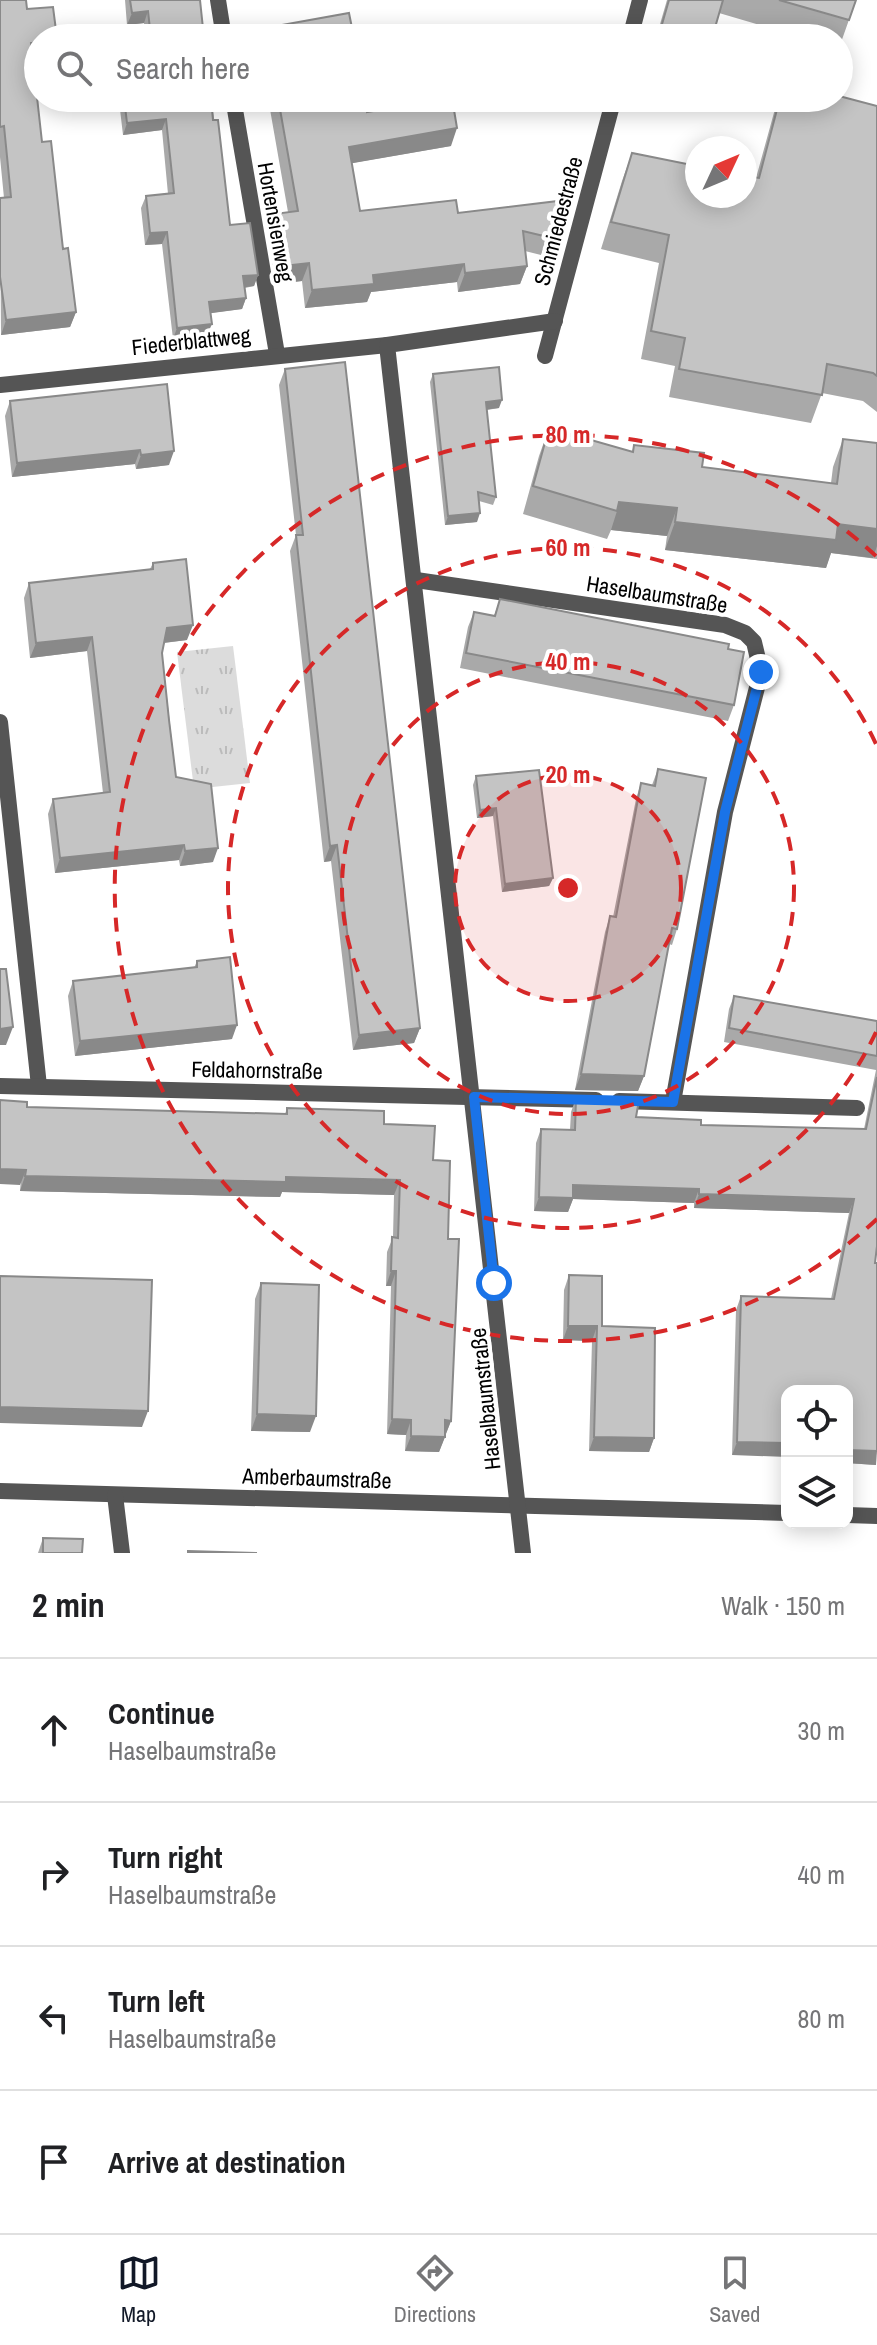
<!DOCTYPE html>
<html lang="en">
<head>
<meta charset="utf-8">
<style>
  :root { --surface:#fff; --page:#f6f6f6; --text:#202124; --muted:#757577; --line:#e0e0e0; --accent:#111827 }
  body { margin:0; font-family:"Archivo Narrow",sans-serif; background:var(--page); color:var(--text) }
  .controls { position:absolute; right:24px; bottom:24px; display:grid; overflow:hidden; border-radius:16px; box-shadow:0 4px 20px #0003 }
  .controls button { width:72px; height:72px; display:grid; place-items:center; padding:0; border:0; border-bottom:2px solid var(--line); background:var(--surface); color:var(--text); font:40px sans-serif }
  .compass { position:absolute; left:685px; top:136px; width:72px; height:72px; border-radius:50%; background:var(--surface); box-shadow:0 4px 20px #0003; rotate:46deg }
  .stop { position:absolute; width:24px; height:24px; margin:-18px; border:6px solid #1a73e8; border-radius:50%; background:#fff }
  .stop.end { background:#1a73e8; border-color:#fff; box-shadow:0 2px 8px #0008 }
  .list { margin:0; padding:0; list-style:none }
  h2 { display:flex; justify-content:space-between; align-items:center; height:104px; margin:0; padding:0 32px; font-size:34px }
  h2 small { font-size:26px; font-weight:400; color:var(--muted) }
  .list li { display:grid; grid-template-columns:52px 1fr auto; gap:24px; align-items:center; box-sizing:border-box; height:144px; padding:0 32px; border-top:2px solid var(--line) }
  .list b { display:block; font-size:30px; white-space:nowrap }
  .list p { margin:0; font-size:26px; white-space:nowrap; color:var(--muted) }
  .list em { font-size:26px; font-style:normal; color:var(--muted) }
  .icon { flex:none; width:44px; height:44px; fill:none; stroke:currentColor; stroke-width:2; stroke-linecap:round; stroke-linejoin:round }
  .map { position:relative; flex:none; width:877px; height:1553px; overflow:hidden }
  .search { position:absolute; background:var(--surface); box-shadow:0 4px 20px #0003; left:24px; right:24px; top:24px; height:88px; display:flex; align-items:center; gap:20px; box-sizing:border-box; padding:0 28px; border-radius:44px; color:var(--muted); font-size:30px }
  .sheet { height:680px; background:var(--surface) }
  nav { display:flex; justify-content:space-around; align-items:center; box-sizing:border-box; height:112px; border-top:2px solid var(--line); background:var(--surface); font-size:22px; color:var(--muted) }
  nav a { display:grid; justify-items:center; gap:4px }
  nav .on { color:var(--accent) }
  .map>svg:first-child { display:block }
  .park { fill:url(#park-tufts) }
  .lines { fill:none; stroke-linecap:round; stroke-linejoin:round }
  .street { stroke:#555; stroke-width:16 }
  .wall { fill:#a9a9a9 }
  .shaded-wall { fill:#898989 }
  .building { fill:#c4c4c4; stroke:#898989; stroke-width:2 }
  .route { stroke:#1a73e8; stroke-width:10 }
  .ring { fill:none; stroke:#d62828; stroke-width:4; stroke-dasharray:14 10 }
  .labels { text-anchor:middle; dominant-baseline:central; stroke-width:8; stroke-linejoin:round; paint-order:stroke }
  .street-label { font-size:22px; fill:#000; stroke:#fff }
  .centre { fill:#d62828; stroke:#fff; stroke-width:4 }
  .ring-label { font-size:24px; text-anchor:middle; font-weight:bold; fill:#d62828; stroke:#fff; stroke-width:8; stroke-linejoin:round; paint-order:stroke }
</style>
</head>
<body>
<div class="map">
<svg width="877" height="1553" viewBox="0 0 877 1553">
  <defs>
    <pattern id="park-tufts" width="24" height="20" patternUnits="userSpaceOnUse" patternTransform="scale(2)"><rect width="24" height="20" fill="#dcdcdc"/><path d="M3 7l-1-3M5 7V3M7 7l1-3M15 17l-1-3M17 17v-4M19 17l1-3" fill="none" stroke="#bbb"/></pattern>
  </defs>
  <rect width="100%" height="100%" fill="#fff"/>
  <path class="park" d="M233,646L250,783L194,789L177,652Z"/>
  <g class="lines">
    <g class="street">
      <path d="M218,0L224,38"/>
      <path d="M630,38L640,0"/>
      <path d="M233,98L277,354"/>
      <path d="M545,356L614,98"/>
      <path d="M0,385L387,345"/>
      <path d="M416,580L725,625L745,633L754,642L761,672L725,812L673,1102"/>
      <path d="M0,722L39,1086"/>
      <path d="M0,1086L596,1100"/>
      <path d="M619,1101L857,1108"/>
      <path d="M0,1491L787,1513"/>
      <path d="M115,1495L122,1553"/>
      <path d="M847,1515L877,1516"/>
      <path d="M523,1553L387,345L555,321"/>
    </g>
  </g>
  <g class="wall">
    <path d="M0,0L27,9L38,56L32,57L42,142L76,312L70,327L1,335L0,198H4L0,157Z"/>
    <path d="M125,0H200L204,38H145L144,23L127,25Z"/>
    <path d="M667,0H856L839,48V38H804L719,13L712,38H656Z"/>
    <path d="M265,28L354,38H261Z"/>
    <path d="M120,98H211L230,225L258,275L254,286L245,288L246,298L242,309L210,313L207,335L173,339L162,244L145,245L141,208L146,196L168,194L162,130L123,135L119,101Z"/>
    <path d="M268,98H365L367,112L451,146L352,163L360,211L458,213L548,237L541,255L525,251L527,266L520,284L458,292L457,282L371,292L367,302L305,308L302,281L276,284L267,232L274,214L288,212Z"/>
    <path d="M679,98H692L691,102Z"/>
    <path d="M778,98H839L877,106V412L863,401L822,393L811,423L669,397L675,366L641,359L659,263L601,249L622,181L632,153L756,178Z"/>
    <path d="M285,369L420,1028L414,1043L353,1050L331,861L324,862L290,551L296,535L279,385Z"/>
    <path d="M433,374L499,408L487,410L496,497L493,505L479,501L477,522L445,525L430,382Z"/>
    <path d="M167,384L169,465L136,469L135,464L12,477L5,416L10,401Z"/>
    <path d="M549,428L632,452L634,445L702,467L831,483L833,467L843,439L877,443V559L831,553L826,568L665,550L667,536L611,530L607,539L523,514L539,456Z"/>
    <path d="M153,563L187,640L164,643L162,653L176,777L213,862L180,866L179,860L55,873L48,814L53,799L103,793L87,651L30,658L24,598L29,583L150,569Z"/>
    <path d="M500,599L728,649L734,705L728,721L460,668L468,627L474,612L494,616Z"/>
    <path d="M658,769L677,929L672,945L669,944L644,1076L638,1091L575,1090L605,932L610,916L613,917L636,799L641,783L652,785Z"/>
    <path d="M476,776L553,878L549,886L502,892L493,816L477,818L473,785Z"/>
    <path d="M197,961L232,1039L75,1056L68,996L73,981L194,968Z"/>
    <path d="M734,996L877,1021V1246L875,1263L876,1465L847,1463V1391L732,1455L736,1310L741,1296L831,1299L849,1213L694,1208V1203L573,1199L568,1212L534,1211L536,1143L541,1129L570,1130L571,1112L576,1098L636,1117L701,1125L864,1129L876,1070L724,1042L729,1009Z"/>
    <path d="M27,1107L285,1114L287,1108L384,1124L433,1160L448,1239L451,1421L439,1452L405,1451L406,1435L387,1434L391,1286H386L387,1252L393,1237L394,1195L282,1192L280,1197L20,1191Z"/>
    <path d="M569,1275L602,1326L654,1438L649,1452L589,1451L592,1341L563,1340L564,1290Z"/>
    <path d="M261,1283L310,1432L251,1431L255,1299Z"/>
    <path d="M43,1538L82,1553H38Z"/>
  </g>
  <g class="shaded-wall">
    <path d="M148,11L144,23L127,25L132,13Z"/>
    <path d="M38,42V56L26,58L31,43Z"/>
    <path d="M166,119L162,130L123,135L127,123Z"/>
    <path d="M457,128L451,146L342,165L349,147Z"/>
    <path d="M167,232L162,244L145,245L150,233Z"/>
    <path d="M309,263L302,281L276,284L283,266Z"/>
    <path d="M464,264L457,282L371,292L367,302L305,308L312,290L373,275Z"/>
    <path d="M527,266L520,284L458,292L465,273Z"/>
    <path d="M258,275L254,286L239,288L243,276Z"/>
    <path d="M246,298L242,309L205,314L209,302Z"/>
    <path d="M76,312L70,327L1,335L6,320Z"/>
    <path d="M212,324L207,335L173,339L177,328Z"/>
    <path d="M502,400L499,408L483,410L486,402Z"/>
    <path d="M140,450L135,464L12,477L17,463Z"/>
    <path d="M174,451L169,465L136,469L141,455Z"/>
    <path d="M619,502L677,508L667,536L611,530L617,511Z"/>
    <path d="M480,513L477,522L445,525L448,516Z"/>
    <path d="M675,522L838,524L877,529V546L873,558L831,553L826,568L665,550Z"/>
    <path d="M193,625L187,640L162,643L167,628Z"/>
    <path d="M92,637L87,651L30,658L36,643Z"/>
    <path d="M496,808L493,816L477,818L480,810Z"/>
    <path d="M184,845L179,860L55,873L60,858Z"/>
    <path d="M337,845L331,861L324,862L330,846Z"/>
    <path d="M218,848L213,862L180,866L185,851Z"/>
    <path d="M553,878L549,886L502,892L505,884Z"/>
    <path d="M237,1025L232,1039L75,1056L80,1041Z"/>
    <path d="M13,1027L6,1045H0V1029Z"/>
    <path d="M420,1028L414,1043L353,1050L359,1035Z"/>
    <path d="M581,1074L644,1076L638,1091L575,1090Z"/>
    <path d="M0,1169L26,1170L20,1185L0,1184Z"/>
    <path d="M25,1176L286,1177L400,1180L394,1195L282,1192L280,1197L20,1191Z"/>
    <path d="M573,1185L699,1189L694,1203L573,1199L568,1212L534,1211L539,1197Z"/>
    <path d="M699,1194L854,1199L849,1213L694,1208Z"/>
    <path d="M391,1271H396L391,1286H386Z"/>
    <path d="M568,1326H597L592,1341L563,1340Z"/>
    <path d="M0,1407L148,1411L142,1427L0,1423Z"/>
    <path d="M257,1414L316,1416L310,1432L251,1431Z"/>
    <path d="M392,1419L411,1420L406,1435L387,1434Z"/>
    <path d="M445,1420L451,1421L445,1436L440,1435Z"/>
    <path d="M411,1436L445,1437L439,1452L405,1451Z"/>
    <path d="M594,1437L654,1438L649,1452L589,1451Z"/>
    <path d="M737,1442L787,1443V1457L732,1455Z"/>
    <path d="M847,1450L877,1451L876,1465L847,1463Z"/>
  </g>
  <g class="building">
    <path d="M0,0H26L27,9L53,7L57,38H38V42L31,43L42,142L51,141L63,249L68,248L76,312L6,320L0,277V198L11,197L4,126L0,127Z"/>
    <path d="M130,0H200L204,38H151L148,11L132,13Z"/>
    <path d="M669,0H723L712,38H658Z"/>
    <path d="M779,0H856L849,20Z"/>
    <path d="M349,13L354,38H267L265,28Z"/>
    <path d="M839,96L877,106V376L873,373L827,364L822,395L679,369L685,338L651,331L669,235L611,222L632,153L697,166V196H745V176L759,178L780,98H839Z"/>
    <path d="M124,98H211L213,120H218L230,225L250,223L258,275L243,276L246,298L209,302L212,324L177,328L167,232L150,233L146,196L174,193L166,119L127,123Z"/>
    <path d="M278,98H365L367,112L452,98L457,128L349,147L360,211L456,200L458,213L558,201L548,237L523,231L527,266L465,273L464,264L373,275L374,284L312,290L309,263L283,266L274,214L298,211Z"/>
    <path d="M345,362L420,1028L359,1035L337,845L330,846L296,535H303L285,369Z"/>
    <path d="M499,367L502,400L486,402L496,497L478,492L480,513L448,516L433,374Z"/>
    <path d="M167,384L174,451L141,455L140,450L17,463L10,401Z"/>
    <path d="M549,428L633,452L634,445L704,453L702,467L837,484L843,439L877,443V529L838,524L836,540L675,522L677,508L619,502L617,511L533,486Z"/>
    <path d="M186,559L193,625L167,628L162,653L169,720L176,777L211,784L218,848L185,851L184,845L60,858L53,799L110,792L92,637L36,643L29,583L153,569V563Z"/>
    <path d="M500,599L729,644L728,649L744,652L734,705L466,653L474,612L495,616Z"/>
    <path d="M658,769L706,778L677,929L672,928L644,1076L581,1074L610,916L616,917L641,783L655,786Z"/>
    <path d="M539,770L553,878L505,884L496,808L480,810L476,776Z"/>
    <path d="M230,957L237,1025L80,1041L73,981L197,967V961Z"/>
    <path d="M0,969H6L13,1027L0,1029Z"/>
    <path d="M734,996L877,1021V1056L729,1028Z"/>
    <path d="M877,1077V1246L875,1263H877V1451L847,1450V1391H787V1443L737,1442L741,1296L834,1299L854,1199L699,1194V1189L573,1185V1198L539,1197L541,1129L575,1130L576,1098L639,1100L636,1117L701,1120V1125L866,1129Z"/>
    <path d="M0,1100L27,1102V1107L287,1114V1108L384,1111V1124L435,1126L433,1160L450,1161L448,1239H459L451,1421L445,1420V1437L411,1436V1420L392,1419L396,1271H391L392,1237L398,1238L400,1180L286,1177V1182L25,1176L26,1170L0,1169Z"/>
    <path d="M569,1275L602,1276V1326L655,1328L654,1438L594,1437L597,1326H568Z"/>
    <path d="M0,1276L152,1280L148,1411L0,1407Z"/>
    <path d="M261,1283L319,1285L316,1416L257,1414Z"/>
    <path d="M43,1538L83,1539L82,1553H43Z"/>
    <path d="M188,1551L257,1553H188Z"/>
  </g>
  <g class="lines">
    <path class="route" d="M494,1283L474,1097L673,1102L725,812L761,672"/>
  </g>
  <circle cx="568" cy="888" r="113" fill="#d62828" fill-opacity=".12"/>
  <g class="ring">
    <circle cx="568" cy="888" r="113"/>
    <circle cx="568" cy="888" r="226"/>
    <path d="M876 1032A340 340 0 1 1 876 744"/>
    <path d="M877 1219A453 453 0 1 1 877 557"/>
  </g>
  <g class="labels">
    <g class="street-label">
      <text transform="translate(558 221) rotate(-75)">Schmiedestraße</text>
      <text transform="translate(276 222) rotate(80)">Hortensienweg</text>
      <text transform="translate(191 341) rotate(-6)">Fiederblattweg</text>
      <text transform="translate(657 594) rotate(9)">Haselbaumstraße</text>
      <text transform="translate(257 1070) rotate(1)">Feldahornstraße</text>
      <text transform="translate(485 1399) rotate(-96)">Haselbaumstraße</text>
      <text transform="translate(317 1478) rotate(2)">Amberbaumstraße</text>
    </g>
  </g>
  <circle cx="568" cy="888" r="12" class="centre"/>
  <g class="ring-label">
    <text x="568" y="443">80 m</text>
    <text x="568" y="556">60 m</text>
    <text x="568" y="670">40 m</text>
    <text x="568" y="783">20 m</text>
  </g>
</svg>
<div class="controls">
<button><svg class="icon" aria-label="locate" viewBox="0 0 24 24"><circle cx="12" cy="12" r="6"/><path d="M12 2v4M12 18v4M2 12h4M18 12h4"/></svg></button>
<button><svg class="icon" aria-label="layers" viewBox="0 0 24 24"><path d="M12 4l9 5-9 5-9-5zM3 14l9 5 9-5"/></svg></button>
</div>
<svg class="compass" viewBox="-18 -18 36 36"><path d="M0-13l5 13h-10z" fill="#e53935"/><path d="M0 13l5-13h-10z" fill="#757577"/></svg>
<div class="stop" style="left:494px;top:1283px"></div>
<div class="stop end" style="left:761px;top:672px"></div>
<div class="search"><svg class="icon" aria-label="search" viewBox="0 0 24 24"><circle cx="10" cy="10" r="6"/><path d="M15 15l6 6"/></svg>Search here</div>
</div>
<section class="sheet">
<h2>2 min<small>Walk · 150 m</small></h2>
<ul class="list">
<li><svg class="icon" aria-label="ahead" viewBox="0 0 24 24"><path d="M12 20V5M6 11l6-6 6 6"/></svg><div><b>Continue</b><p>Haselbaumstraße</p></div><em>30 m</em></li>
<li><svg class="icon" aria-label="right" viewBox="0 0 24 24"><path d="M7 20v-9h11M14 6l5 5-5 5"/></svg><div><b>Turn right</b><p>Haselbaumstraße</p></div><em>40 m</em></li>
<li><svg class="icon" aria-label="left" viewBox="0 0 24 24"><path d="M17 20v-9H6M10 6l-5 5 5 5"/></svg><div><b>Turn left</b><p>Haselbaumstraße</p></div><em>80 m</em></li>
<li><svg class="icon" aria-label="arrive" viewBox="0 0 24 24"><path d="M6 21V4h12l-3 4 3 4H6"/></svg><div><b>Arrive at destination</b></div></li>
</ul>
</section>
<nav>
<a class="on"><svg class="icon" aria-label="map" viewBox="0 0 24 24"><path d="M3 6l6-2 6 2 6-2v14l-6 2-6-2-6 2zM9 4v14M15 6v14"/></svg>Map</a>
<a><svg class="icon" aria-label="directions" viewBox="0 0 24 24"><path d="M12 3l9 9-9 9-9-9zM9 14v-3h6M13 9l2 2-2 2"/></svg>Directions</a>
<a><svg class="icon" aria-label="saved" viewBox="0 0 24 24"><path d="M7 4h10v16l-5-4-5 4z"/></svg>Saved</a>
</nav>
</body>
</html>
